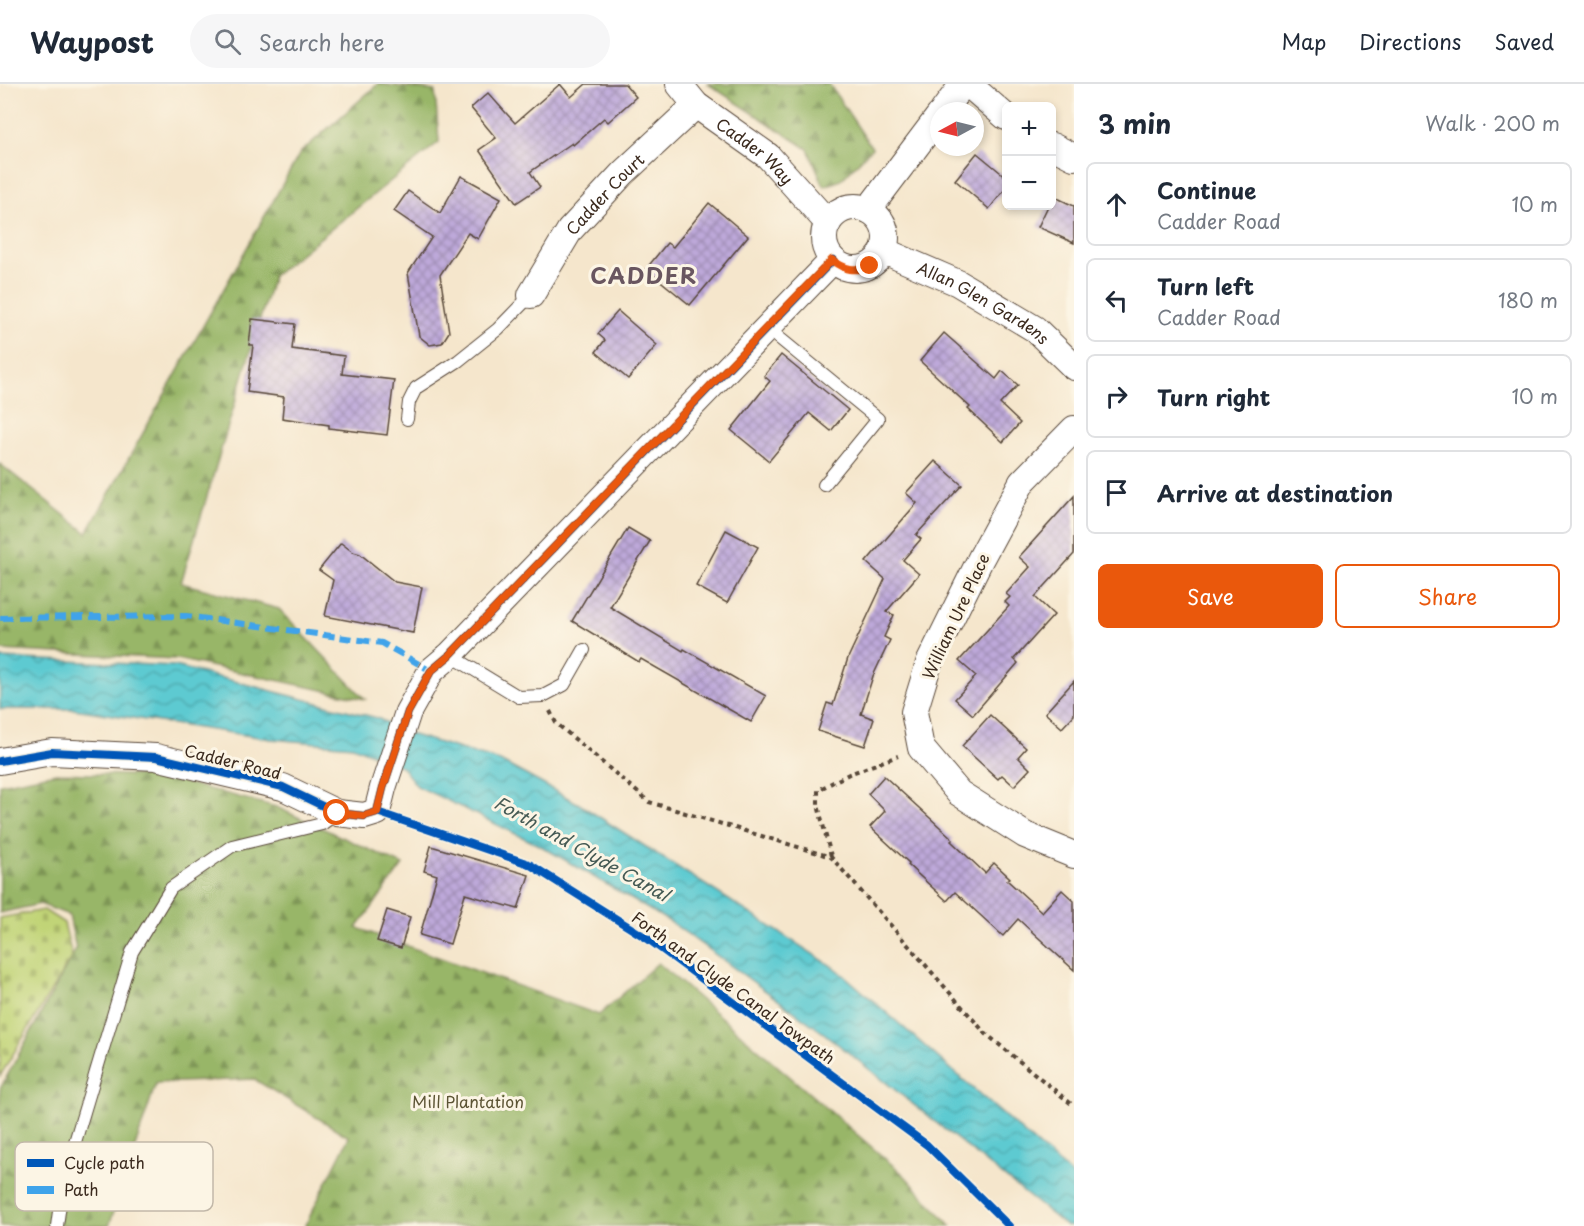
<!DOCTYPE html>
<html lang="en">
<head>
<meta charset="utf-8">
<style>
  :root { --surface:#fff; --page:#f6f6f7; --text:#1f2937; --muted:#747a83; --line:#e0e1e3; --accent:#ea580c }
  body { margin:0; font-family:"Playpen Sans",sans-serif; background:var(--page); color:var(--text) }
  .controls { position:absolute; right:18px; top:18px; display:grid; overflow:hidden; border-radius:9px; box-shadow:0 3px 9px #0003 }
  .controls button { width:54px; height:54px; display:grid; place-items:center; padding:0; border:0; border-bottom:2px solid var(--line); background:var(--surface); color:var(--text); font:30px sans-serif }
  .compass { position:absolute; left:930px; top:18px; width:54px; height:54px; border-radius:50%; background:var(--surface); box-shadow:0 3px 9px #0003; rotate:263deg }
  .stop { position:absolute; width:18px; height:18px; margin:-14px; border:4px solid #ea580c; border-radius:50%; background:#fff }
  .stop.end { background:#ea580c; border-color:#fff; box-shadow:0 2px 6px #0008 }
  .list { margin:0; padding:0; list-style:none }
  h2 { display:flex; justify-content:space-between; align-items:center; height:78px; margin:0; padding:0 24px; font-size:26px }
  h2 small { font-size:20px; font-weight:400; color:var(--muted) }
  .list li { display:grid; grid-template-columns:39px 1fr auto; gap:18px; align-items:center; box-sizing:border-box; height:84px; margin:0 12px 12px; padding:0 12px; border:2px solid var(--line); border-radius:9px }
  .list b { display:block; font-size:22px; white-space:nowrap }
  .list p { margin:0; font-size:20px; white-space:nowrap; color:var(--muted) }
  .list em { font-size:20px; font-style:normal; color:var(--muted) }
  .actions { display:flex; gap:12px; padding:18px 24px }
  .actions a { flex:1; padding:14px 0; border:2px solid var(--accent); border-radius:9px; text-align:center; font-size:21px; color:var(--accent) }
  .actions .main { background:var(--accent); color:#fff }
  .icon { flex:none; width:33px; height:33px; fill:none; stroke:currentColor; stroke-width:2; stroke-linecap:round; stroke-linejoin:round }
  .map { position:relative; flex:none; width:1074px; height:1142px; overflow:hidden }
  header { display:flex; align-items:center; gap:36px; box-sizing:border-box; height:84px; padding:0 30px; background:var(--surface); border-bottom:2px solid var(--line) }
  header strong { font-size:28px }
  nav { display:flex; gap:33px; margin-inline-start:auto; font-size:21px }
  .search { width:420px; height:54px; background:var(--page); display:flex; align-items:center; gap:15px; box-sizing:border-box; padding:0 21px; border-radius:33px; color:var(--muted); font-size:22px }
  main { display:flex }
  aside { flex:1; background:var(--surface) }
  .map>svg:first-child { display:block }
  .forest { fill:url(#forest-firs); stroke:#6a7043; stroke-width:1.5 }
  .cemetery { fill:url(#cemetery-stones); stroke:#7e7f4a; stroke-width:1.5 }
  .water { fill:url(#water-waves); stroke:#4c7a78; stroke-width:1.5 }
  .building { fill:url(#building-cross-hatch) }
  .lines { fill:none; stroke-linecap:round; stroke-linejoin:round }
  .lane-casing { stroke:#574638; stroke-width:14 }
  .street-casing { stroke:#574638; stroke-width:28 }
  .path { stroke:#574638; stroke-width:4; stroke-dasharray:4.5 4.5; stroke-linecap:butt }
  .lane { stroke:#fff; stroke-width:12 }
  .street { stroke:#fff; stroke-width:26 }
  .quiet { stroke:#3fa3ea; stroke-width:6; stroke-dasharray:12 6; stroke-linecap:butt }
  .cycleway-casing { stroke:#fcf5e5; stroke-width:11 }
  .cycleway { stroke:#0057b8; stroke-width:8 }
  .route { stroke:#ea580c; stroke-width:8 }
  .labels { text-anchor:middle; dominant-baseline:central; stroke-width:6; stroke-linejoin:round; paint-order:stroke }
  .street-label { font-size:16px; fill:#3b2a1e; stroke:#fcf5e5 }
  .park-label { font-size:16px; fill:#5c5434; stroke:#fcf5e5 }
  .water-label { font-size:18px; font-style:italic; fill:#455a54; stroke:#fcf5e5 }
  .district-label { font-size:22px; font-weight:bold; letter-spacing:1.5px; fill:#695660; stroke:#fcf5e5 }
  .key { fill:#fcf5e5; stroke:#c2b8a9; stroke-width:1.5 }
  .key-label { font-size:16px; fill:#3b2a1e }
</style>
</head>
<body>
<header>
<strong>Waypost</strong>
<div class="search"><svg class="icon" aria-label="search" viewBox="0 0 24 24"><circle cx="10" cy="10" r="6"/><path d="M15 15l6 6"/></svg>Search here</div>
<nav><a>Map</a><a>Directions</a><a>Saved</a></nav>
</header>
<main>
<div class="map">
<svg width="1074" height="1142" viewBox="0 0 1074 1142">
  <defs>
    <pattern id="forest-firs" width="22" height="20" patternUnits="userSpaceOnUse" patternTransform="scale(1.5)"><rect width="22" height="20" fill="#98b668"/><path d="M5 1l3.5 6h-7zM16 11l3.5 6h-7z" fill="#7d9455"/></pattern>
    <pattern id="cemetery-stones" width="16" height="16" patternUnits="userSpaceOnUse" patternTransform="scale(1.5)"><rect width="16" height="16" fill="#c1d477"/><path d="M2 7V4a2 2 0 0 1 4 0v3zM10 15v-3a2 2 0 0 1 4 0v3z" fill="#a7b666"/></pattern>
    <pattern id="water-waves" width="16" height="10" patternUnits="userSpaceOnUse" patternTransform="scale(1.5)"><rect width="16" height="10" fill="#5dcad1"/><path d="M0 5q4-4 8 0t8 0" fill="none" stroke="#4ea4a9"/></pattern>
    <pattern id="building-cross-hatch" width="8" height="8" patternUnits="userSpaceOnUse" patternTransform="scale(1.5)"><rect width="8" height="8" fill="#bea9da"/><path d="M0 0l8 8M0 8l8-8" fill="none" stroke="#9c8ab0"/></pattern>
  </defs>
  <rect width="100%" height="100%" fill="#fcf5e5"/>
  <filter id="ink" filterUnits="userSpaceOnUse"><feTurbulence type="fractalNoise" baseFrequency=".0167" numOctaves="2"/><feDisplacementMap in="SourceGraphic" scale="12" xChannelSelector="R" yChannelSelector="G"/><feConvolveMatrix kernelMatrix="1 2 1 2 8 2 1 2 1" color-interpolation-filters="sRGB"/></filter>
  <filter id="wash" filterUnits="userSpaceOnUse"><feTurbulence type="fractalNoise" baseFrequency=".008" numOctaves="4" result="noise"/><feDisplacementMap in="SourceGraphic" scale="24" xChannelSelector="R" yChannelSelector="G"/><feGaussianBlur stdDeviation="1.35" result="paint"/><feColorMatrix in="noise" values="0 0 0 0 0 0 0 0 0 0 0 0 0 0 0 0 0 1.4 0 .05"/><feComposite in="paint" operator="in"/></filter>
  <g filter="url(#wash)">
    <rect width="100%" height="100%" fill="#f5e6cc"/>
    <g class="forest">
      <path d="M378,0L435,7L439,58L273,192L181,499L279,525L365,615L177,575L0,566V380L87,449L300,69Z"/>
      <path d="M708,0H829L872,64L841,96L824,102L808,65Z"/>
      <path d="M56,689L160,692L276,723L403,781L357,844L599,931L658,879L904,1091L951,1142H305L349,1053L254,995L156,999L109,1142H0V1005L76,865L69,831L40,820L0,829V700Z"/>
    </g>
    <path class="cemetery" d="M44,826L64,839L72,872L0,992V834Z"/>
    <path class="water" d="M0,574L175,582L377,634L413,651L500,677L579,720L838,886L1074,1093V1142H1066L825,950L672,839L543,763L417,702L401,682L353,662L271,655L74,625H0Z"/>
    <g id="blocks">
      <g class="building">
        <path d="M560,0L571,13L586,0H625L636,13L608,38L604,34L573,61L572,59L530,88L540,103L516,119L479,66L496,54L471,24L488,9L515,39Z"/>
        <path d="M977,69L1006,93V104L989,125L955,96Z"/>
        <path d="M461,92L501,114L478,155L468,149L440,191L449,248L442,259L430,261L419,252L408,189L432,153L394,127L408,107L440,129Z"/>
        <path d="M1053,112L1074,122V159L1038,143L1048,122H1052Z"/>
        <path d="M709,119L748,152L690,221L646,185L667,159L673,163Z"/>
        <path d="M618,227L657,261L628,295L596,268L605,256L598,250Z"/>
        <path d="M252,235L295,240L292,265L344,272L342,290L394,296L387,351L329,344V341L282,334L284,313L247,308L253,261H249Z"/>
        <path d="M944,249L996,295L1002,287L1018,301L1000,320L1020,339L1003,358L968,325L970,323L920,277Z"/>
        <path d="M781,271L848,326L831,347L809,329L769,377L731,346L770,297L764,292Z"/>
        <path d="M935,377L962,401L916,451L921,455L903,476L919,490L886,528L894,531L884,553L890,556L873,592L861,630L874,635L865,662L818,647L827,619L833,621L848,574L885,495L866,478L917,419L906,409Z"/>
        <path d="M1074,412V470L1035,513L1054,531L1014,575L1018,579L973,631L955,615L976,592L959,577L1009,522L1005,518L1010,513L1006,510L1030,483L1019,473Z"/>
        <path d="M628,444L650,457L610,523L683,567L684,565L766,612L751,638L641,575L639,578L572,537Z"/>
        <path d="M726,446L758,463L727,519L696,502Z"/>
        <path d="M341,459L353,468L360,470L395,498L422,503L413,549L325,532L333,496L319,486Z"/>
        <path d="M1074,597V631L1062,644L1045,629Z"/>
        <path d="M990,631L1026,664L1018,673L1030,685L1014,702L1002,691L998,695L962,662Z"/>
        <path d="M884,692L953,755L951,757L985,789L994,779L1010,794L1007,796L1042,828L1062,806L1074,817V886L1018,835L1003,852L955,808L947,817L908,781L909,779L870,743L885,727L868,710Z"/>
        <path d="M431,762L529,791L518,825L465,810L450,860L420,851L437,791L424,787Z"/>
        <path d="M387,826L410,833L401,864L377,857Z"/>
      </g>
    </g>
  </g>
  <g filter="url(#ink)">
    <use href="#blocks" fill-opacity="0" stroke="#574638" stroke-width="1.5"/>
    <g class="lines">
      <g class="lane-casing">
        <g id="lane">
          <path d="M767,244L878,335L824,401"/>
          <path d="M407,335L409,318L416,304L458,277L498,245L531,211"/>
          <path d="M450,571L519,613L543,612L564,601L584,566"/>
          <path d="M57,1142L63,1098L132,868L171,804L232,762L322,740L337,729"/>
        </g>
      </g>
      <g class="street-casing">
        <g id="street">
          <path id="s1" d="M679,0L696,21L768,72L828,139"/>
          <path d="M968,0L1006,33"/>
          <path d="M943,27L963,0"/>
          <path d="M1052,62L1074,73"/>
          <circle cx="855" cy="154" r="31"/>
          <path d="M868,126L939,32"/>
          <path id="s2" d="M884,167L958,199L1035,245L1074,283"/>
          <path id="s3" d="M531,211L570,146L623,89L696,21"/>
          <path d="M1074,345L1022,398L981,474L929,579L914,628L921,664L959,709L1025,751L1074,771"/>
          <path d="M0,677L52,668L156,673L283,703L337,729L364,732L377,728L383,704L408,628L431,587L450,571L833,176"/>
        </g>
      </g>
      <g class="path">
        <path d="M550,627L556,639L649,718L831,773L985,949L1074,1022"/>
        <path d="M831,772L818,721V706L849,690L898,672"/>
      </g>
      <use href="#lane" class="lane"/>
      <use href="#street" class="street"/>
      <path class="quiet" d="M0,534L186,532L382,559L431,587"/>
      <g class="cycleway-casing">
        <g id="cycleway">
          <path d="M0,677L52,668L156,673L283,703L337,729L364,732L377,728"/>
          <path d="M377,728L529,780L648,855L927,1061L1009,1142"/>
          <path d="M377,728L383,704L408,628L431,587L450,571L833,176"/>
        </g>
      </g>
      <use href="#cycleway" class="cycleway"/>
    </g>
  </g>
  <g class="lines" filter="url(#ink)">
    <path class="route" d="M337,729L364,732L377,728L383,704L408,628L431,587L450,571L832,176C845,186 855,188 870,182"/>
  </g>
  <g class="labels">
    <g class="street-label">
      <text stroke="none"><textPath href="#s1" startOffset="102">Cadder Way</textPath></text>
      <text stroke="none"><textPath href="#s3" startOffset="126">Cadder Court</textPath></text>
      <text stroke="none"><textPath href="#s2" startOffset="112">Allan Glen Gardens</textPath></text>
      <text transform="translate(955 532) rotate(-65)">William Ure Place</text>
      <text transform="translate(233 677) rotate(14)">Cadder Road</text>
      <text transform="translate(734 903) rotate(36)">Forth and Clyde Canal Towpath</text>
    </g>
    <g class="park-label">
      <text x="468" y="1017">Mill Plantation</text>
    </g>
    <g class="water-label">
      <text transform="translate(582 764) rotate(29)">Forth and Clyde Canal</text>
    </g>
    <g class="district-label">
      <text x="644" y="190">CADDER</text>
    </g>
  </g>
  <rect x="15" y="1058" width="198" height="69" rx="9" class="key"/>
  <rect x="27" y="1075" width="27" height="8" fill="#0057b8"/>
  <rect x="27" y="1102" width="27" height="8" fill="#3fa3ea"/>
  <g class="key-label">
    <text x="64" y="1085">Cycle path</text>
    <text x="64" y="1112">Path</text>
  </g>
</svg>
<div class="controls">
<button>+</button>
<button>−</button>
</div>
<svg class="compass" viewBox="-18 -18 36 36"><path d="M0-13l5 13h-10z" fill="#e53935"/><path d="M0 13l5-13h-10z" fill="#747a83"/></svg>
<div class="stop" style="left:337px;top:729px"></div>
<div class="stop end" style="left:870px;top:182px"></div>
</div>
<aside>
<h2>3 min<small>Walk · 200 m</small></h2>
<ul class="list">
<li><svg class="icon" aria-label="ahead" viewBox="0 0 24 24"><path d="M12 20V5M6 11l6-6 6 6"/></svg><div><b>Continue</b><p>Cadder Road</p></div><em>10 m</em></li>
<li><svg class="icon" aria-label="left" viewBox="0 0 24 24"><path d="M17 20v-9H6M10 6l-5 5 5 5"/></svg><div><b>Turn left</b><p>Cadder Road</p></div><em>180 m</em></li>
<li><svg class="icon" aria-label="right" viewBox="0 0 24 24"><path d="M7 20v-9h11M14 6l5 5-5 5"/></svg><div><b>Turn right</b></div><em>10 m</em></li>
<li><svg class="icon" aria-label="arrive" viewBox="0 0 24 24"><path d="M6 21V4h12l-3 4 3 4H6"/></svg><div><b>Arrive at destination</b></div></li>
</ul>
<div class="actions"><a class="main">Save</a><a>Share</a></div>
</aside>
</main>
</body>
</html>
